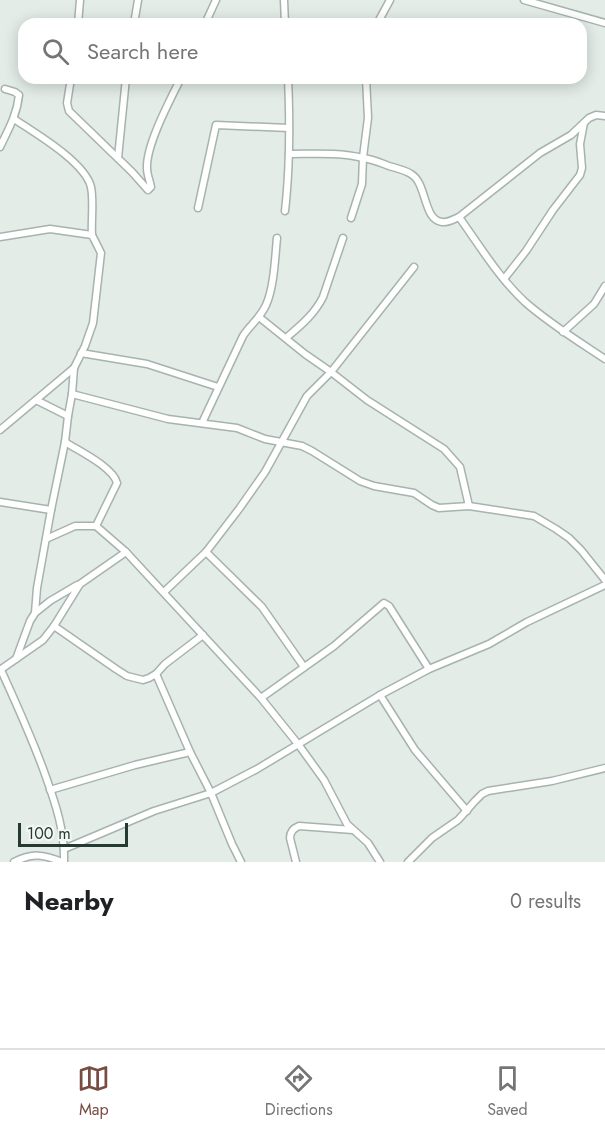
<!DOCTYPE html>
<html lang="en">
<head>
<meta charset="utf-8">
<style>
  :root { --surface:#fff; --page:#f6f6f6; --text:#202124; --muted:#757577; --line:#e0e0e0; --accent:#7a4c41 }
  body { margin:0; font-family:Jost,sans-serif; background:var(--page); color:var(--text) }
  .scale { position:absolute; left:18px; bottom:15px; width:110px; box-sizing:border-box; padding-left:6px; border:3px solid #243b34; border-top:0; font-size:16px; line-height:21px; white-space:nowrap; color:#243b34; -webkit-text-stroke:4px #f3f8f5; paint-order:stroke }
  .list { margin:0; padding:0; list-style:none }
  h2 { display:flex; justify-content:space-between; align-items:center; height:78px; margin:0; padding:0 24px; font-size:26px }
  h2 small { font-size:20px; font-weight:400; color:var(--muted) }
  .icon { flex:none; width:33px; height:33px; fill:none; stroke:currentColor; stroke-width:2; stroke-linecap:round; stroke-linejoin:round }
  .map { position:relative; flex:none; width:605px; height:862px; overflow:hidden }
  .search { position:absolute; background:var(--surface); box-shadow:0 3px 15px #0003; left:18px; right:18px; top:18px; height:66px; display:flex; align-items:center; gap:15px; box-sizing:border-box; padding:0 21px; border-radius:18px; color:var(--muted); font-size:22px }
  .sheet { height:186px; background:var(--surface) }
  nav { display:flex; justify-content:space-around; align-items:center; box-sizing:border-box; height:84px; border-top:2px solid var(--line); background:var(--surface); font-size:16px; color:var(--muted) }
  nav a { display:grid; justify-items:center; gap:3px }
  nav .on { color:var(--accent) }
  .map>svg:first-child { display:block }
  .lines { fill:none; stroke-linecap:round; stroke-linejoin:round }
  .minor-casing { stroke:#a6b3ae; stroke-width:9 }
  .minor { stroke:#fff; stroke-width:6 }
</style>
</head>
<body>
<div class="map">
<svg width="605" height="862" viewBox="0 0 605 862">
  <rect width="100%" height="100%" fill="#e3ece7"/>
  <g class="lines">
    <g class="minor-casing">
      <g id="minor">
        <path d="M284,0L285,24"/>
        <path d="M524,0L605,23"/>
        <path d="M78,24L80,0"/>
        <path d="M134,24L138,0"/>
        <path d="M205,24L216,0"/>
        <path d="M377,24L390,0"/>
        <path d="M71,78L67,103L69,111L132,172L148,190L151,187C150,181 147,175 147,168C146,145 170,100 181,78"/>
        <path d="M14,119C35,133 85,162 91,187C94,202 91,220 92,235"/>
        <path d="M0,147C8,130 17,115 19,95L15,92L5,89"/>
        <path d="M289,154C313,154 339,152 363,158C372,159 381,163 389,166C396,168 405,170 411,174C427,183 423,220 442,222C448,223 454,219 459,217L540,153L571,135L589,118L596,115L605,116"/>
        <path d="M118,158L126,78"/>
        <path d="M198,208L216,125L289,128"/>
        <path d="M285,211C290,167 290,122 288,78"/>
        <path d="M459,217C479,245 499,278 525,302C550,324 578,341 605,359"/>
        <path d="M351,218L362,184L363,157L368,118L366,78"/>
        <path d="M0,237L50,229L92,235L101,253L93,323L85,346L74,368L72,394L68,416L65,442L51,510L37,588L35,613L30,621L16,659"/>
        <path d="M504,279L526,251L553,210L580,175L582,168L580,144L584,123"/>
        <path d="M259,317L305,354L331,372L367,400L444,449L460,467L469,506"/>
        <path d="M563,332L594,304L605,286"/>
        <path d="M286,338C300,326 314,315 323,297L343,238"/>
        <path d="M81,353L147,364L218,387"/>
        <path d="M72,394L168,419L237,428L265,439L302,446L312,451L360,481L374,486L414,493L432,505L439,508L469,506L534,516L556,529L569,538L581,550L605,580"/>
        <path d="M36,400L68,416"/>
        <path d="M202,423L243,336C250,325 261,317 266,305C274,288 275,258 277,238"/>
        <path d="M0,430L74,368"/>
        <path d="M0,502L51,510"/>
        <path d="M96,526L126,552L261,698L298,744L324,780L347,824L368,843L380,862"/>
        <path d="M46,539L75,526H96L117,483C113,467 79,451 65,442"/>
        <path d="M206,552L262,607L304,667"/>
        <path d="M164,592L206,552L239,509L265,472L307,396L331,372L414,267"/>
        <path d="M35,613L50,601L77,585"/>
        <path d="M54,626L116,669L127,676L143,680L149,678L156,674L165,664L203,635"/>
        <path d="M0,670L43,640L54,626L80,584L126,552"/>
        <path d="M1,670C17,705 33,740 46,777C56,805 65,832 64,862"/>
        <path d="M156,674L190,752L211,793L232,844L241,862"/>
        <path d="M380,695L415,750L467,811"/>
        <path d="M261,698L334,646L384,603L389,606L429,669"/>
        <path d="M50,790L135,765L190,752"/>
        <path d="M64,849L154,811L211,793L257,769L380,695L429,669L489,644L527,622L605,585"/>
        <path d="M14,862C32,853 43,854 62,862"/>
        <path d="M296,862L290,838C290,832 294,828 299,826L353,830"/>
        <path d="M408,862L432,838L458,820L475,801L482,794L488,791L552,781L605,768"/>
      </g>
    </g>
    <use href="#minor" class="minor"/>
  </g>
</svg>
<div class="scale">100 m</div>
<div class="search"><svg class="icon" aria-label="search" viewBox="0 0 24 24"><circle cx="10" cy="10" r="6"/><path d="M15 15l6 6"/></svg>Search here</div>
</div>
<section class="sheet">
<h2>Nearby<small>0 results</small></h2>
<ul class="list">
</ul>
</section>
<nav>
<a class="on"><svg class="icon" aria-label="map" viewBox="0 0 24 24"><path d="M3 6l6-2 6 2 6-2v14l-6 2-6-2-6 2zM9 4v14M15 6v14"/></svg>Map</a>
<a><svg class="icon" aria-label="directions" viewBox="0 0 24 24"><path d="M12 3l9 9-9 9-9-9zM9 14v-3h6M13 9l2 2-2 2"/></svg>Directions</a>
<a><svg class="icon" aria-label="saved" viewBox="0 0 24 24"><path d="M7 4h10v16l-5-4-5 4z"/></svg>Saved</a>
</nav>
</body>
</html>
